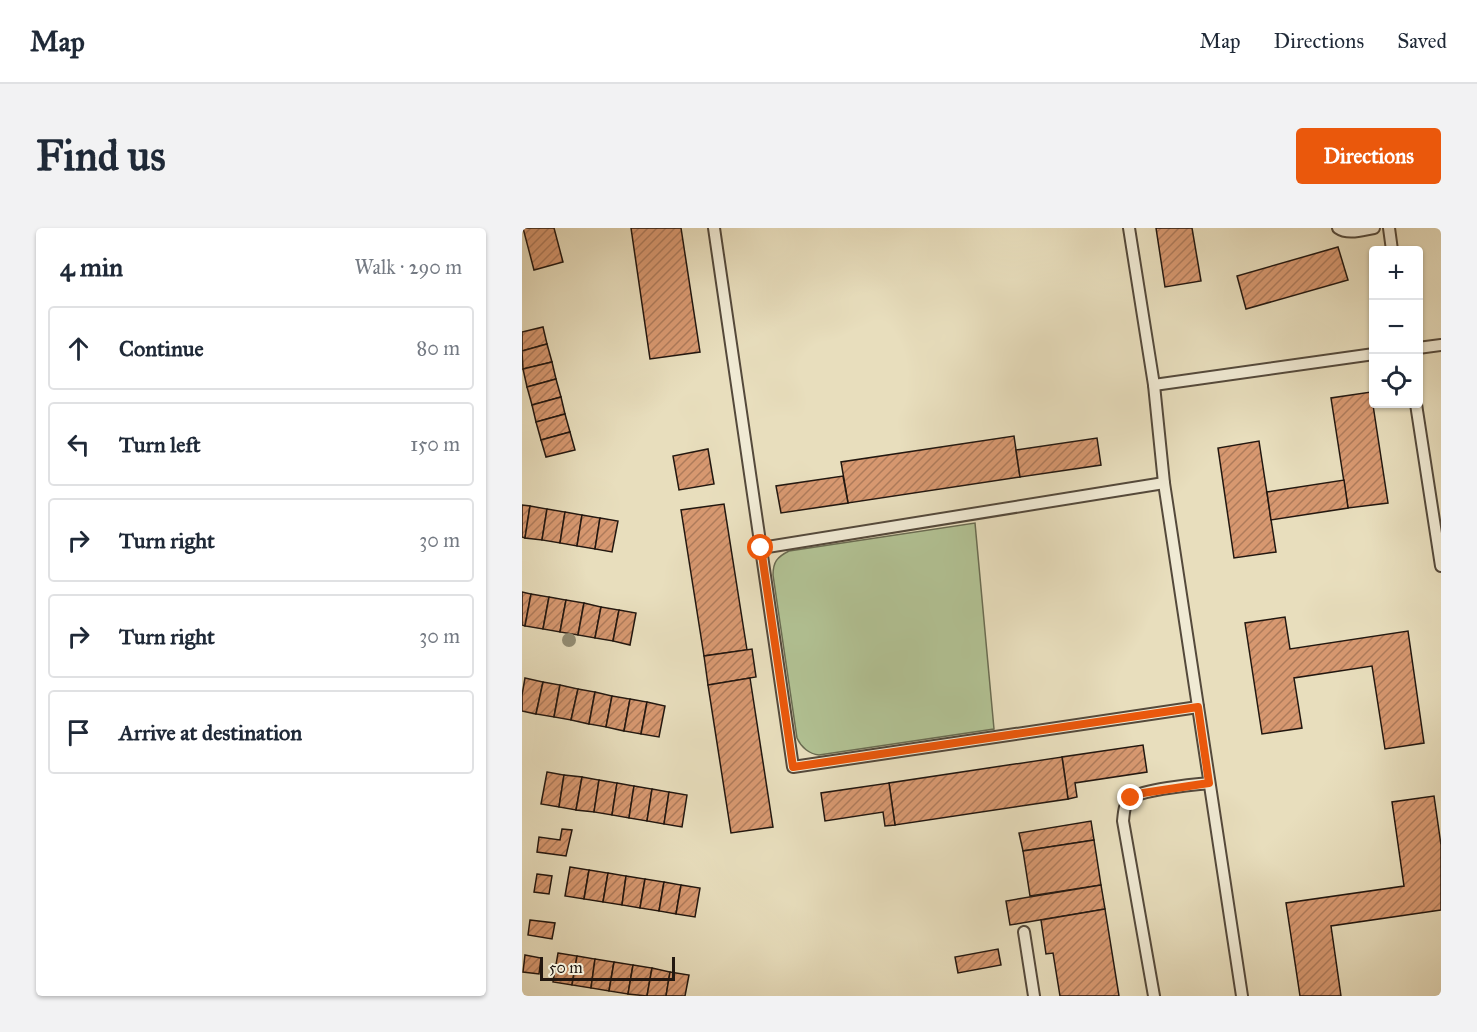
<!DOCTYPE html>
<html lang="en">
<head>
<meta charset="utf-8">
<style>
  :root { --surface:#fff; --page:#f2f2f3; --text:#1f2937; --muted:#747a83; --line:#e0e1e3; --accent:#ea580c }
  body { margin:0; font-family:"IM FELL Great Primer",serif; background:var(--page); color:var(--text) }
  .controls { position:absolute; right:18px; top:18px; display:grid; overflow:hidden; border-radius:6px; box-shadow:0 2px 4px #0004 }
  .controls button { width:54px; height:54px; display:grid; place-items:center; padding:0; border:0; border-bottom:2px solid var(--line); background:var(--surface); color:var(--text); font:30px sans-serif }
  .scale { position:absolute; left:18px; bottom:15px; width:135px; box-sizing:border-box; padding-left:6px; border:3px solid #221710; border-top:0; font-size:16px; line-height:21px; white-space:nowrap; color:#221710; -webkit-text-stroke:4px #f0ead4; paint-order:stroke }
  .stop { position:absolute; width:18px; height:18px; margin:-14px; border:4px solid #ea580c; border-radius:50%; background:#fff }
  .stop.end { background:#ea580c; border-color:#fff; box-shadow:0 2px 6px #0008 }
  .list { margin:0; padding:0; list-style:none }
  h2 { display:flex; justify-content:space-between; align-items:center; height:78px; margin:0; padding:0 24px; font-size:26px }
  h2 small { font-size:20px; font-weight:400; color:var(--muted) }
  .list li { display:grid; grid-template-columns:39px 1fr auto; gap:18px; align-items:center; box-sizing:border-box; height:84px; margin:0 12px 12px; padding:0 12px; border:2px solid var(--line); border-radius:6px }
  .list b { display:block; font-size:22px; white-space:nowrap }
  .list em { font-size:20px; font-style:normal; color:var(--muted) }
  .icon { flex:none; width:33px; height:33px; fill:none; stroke:currentColor; stroke-width:2; stroke-linecap:round; stroke-linejoin:round }
  .map { position:relative; flex:none; width:919px; height:768px; overflow:hidden; border-radius:6px }
  header { display:flex; align-items:center; gap:36px; box-sizing:border-box; height:84px; padding:0 30px; background:var(--surface); border-bottom:2px solid var(--line) }
  header strong { font-size:28px }
  nav { display:flex; gap:33px; margin-inline-start:auto; font-size:21px }
  .intro { display:flex; align-items:center; justify-content:space-between; box-sizing:border-box; height:144px; padding:0 36px }
  h1 { margin:0; font-size:42px }
  .button { padding:15px 27px; border-radius:6px; background:var(--accent); color:#fff; font-size:21px; font-weight:700 }
  main { display:flex; gap:36px; padding:0 36px }
  aside { flex:1; background:var(--surface); border-radius:6px; box-shadow:0 2px 4px #0004 }
  .map>svg:first-child { display:block }
  .grass { fill:#b2c294; stroke:#6a6c52; stroke-width:1.5 }
  .building { fill:url(#building-hatch); stroke:#221710; stroke-width:1.5 }
  .lines { fill:none; stroke-linecap:round; stroke-linejoin:round }
  .service-casing { stroke:#54493b; stroke-width:14 }
  .service { stroke:#f0ead4; stroke-width:10 }
  .tree { fill:#938d74 }
  .route { stroke:#ea580c; stroke-width:8 }
</style>
</head>
<body>
<header>
<strong>Map</strong>
<nav><a>Map</a><a>Directions</a><a>Saved</a></nav>
</header>
<div class="intro"><h1>Find us</h1><a class="button">Directions</a></div>
<main>
<aside>
<h2>4 min<small>Walk · 290 m</small></h2>
<ul class="list">
<li><svg class="icon" aria-label="ahead" viewBox="0 0 24 24"><path d="M12 20V5M6 11l6-6 6 6"/></svg><div><b>Continue</b></div><em>80 m</em></li>
<li><svg class="icon" aria-label="left" viewBox="0 0 24 24"><path d="M17 20v-9H6M10 6l-5 5 5 5"/></svg><div><b>Turn left</b></div><em>150 m</em></li>
<li><svg class="icon" aria-label="right" viewBox="0 0 24 24"><path d="M7 20v-9h11M14 6l5 5-5 5"/></svg><div><b>Turn right</b></div><em>30 m</em></li>
<li><svg class="icon" aria-label="right" viewBox="0 0 24 24"><path d="M7 20v-9h11M14 6l5 5-5 5"/></svg><div><b>Turn right</b></div><em>30 m</em></li>
<li><svg class="icon" aria-label="arrive" viewBox="0 0 24 24"><path d="M6 21V4h12l-3 4 3 4H6"/></svg><div><b>Arrive at destination</b></div></li>
</ul>
</aside>
<div class="map">
<svg width="919" height="768" viewBox="0 0 919 768">
  <defs>
    <pattern id="building-hatch" width="6" height="6" patternUnits="userSpaceOnUse" patternTransform="scale(1.5)"><rect width="6" height="6" fill="#d79870"/><path d="M-1 1l2-2M0 6l6-6M5 7l2-2" fill="none" stroke="#ae7b5b"/></pattern>
  </defs>
  <rect width="100%" height="100%" fill="#e8debd"/>
  <filter id="stains"><feTurbulence type="fractalNoise" baseFrequency=".00333" numOctaves="4"/><feColorMatrix values="0 0 0 0 .2 0 0 0 0 .09 0 0 0 0 .02 0 0 0 .5 -.17"/></filter>
  <radialGradient id="worn" r=".72"><stop offset=".6" stop-color="#630" stop-opacity="0"/><stop offset="1" stop-color="#630" stop-opacity=".3"/></radialGradient>
  <path class="grass" d="M453,295L472,501L297,527C287,526 279,519 275,510L251,347C251,334 255,329 267,323Z"/>
  <g class="building">
    <path d="M1,0H32L41,34L12,42Z"/>
    <path d="M109,0H159L178,124L128,131Z"/>
    <path d="M634,0H670L679,53L643,59Z"/>
    <path d="M816,19L826,52L724,81L715,48Z"/>
    <path d="M21,99L25,116L0,123V104Z"/>
    <path d="M25,116L30,134L1,141L0,123Z"/>
    <path d="M30,134L34,151L5,159L1,141Z"/>
    <path d="M34,151L39,169L10,177L5,159Z"/>
    <path d="M849,164L866,275L826,280L809,170Z"/>
    <path d="M39,169L43,186L14,194L10,177Z"/>
    <path d="M43,186L48,204L19,212L14,194Z"/>
    <path d="M48,204L53,222L24,229L19,212Z"/>
    <path d="M492,208L498,249L326,275L319,234Z"/>
    <path d="M575,210L579,237L498,249L494,222Z"/>
    <path d="M737,213L754,324L712,330L696,220Z"/>
    <path d="M186,221L192,256L157,262L151,228Z"/>
    <path d="M321,248L326,275L259,285L254,258Z"/>
    <path d="M822,252L826,280L749,292L745,264Z"/>
    <path d="M202,276L225,422L182,428L159,282Z"/>
    <path d="M0,277L8,278L3,310L0,309Z"/>
    <path d="M8,278L25,281L20,312L3,310Z"/>
    <path d="M25,281L43,284L38,315L20,312Z"/>
    <path d="M43,284L60,287L55,318L38,315Z"/>
    <path d="M60,287L78,290L73,321L55,318Z"/>
    <path d="M78,290L96,293L90,324L73,321Z"/>
    <path d="M0,364L9,366L3,398L0,397Z"/>
    <path d="M9,366L27,369L21,401L3,398Z"/>
    <path d="M27,369L44,372L38,404L21,401Z"/>
    <path d="M44,372L62,375L56,407L38,404Z"/>
    <path d="M62,375L79,379L73,410L56,407Z"/>
    <path d="M79,379L97,382L91,413L73,410Z"/>
    <path d="M97,382L114,385L108,417L91,413Z"/>
    <path d="M763,389L768,421L886,403L902,515L863,521L850,438L772,450L780,500L740,506L723,395Z"/>
    <path d="M230,421L234,449L186,457L182,428Z"/>
    <path d="M3,450L21,454L14,486L0,483V467Z"/>
    <path d="M228,450L251,599L209,605L186,457Z"/>
    <path d="M21,454L38,457L32,489L14,486Z"/>
    <path d="M38,457L56,461L49,492L32,489Z"/>
    <path d="M56,461L73,464L67,496L49,492Z"/>
    <path d="M73,464L90,468L84,499L67,496Z"/>
    <path d="M90,468L108,471L102,503L84,499Z"/>
    <path d="M108,471L125,474L119,506L102,503Z"/>
    <path d="M125,474L143,478L137,509L119,506Z"/>
    <path d="M621,517L625,544L553,555L555,569L546,571L540,529Z"/>
    <path d="M540,529L546,571L373,597L367,555Z"/>
    <path d="M25,544L42,547L37,579L19,576Z"/>
    <path d="M42,547L60,549L54,582L37,579Z"/>
    <path d="M60,549L77,552L72,584L54,582Z"/>
    <path d="M77,552L95,555L90,587L72,584Z"/>
    <path d="M95,555L112,558L107,590L90,587Z"/>
    <path d="M367,555L373,597L363,598L361,584L303,593L299,565Z"/>
    <path d="M112,558L130,561L125,593L107,590Z"/>
    <path d="M130,561L147,564L142,596L125,593Z"/>
    <path d="M147,564L165,567L160,599L142,596Z"/>
    <path d="M912,568L919,617V682L809,698L819,768H778L764,675L882,658L870,574Z"/>
    <path d="M569,593L572,612L501,623L497,605Z"/>
    <path d="M40,601L50,602L44,628L15,624L17,609L38,612Z"/>
    <path d="M572,612L579,657L508,668L501,623Z"/>
    <path d="M48,639L67,642L62,671L43,668Z"/>
    <path d="M67,642L86,645L81,674L62,671Z"/>
    <path d="M86,645L104,648L100,677L81,674Z"/>
    <path d="M15,646L30,648L27,666L12,664Z"/>
    <path d="M104,648L123,651L118,680L100,677Z"/>
    <path d="M123,651L142,654L137,683L118,680Z"/>
    <path d="M142,654L159,657L154,686L137,683Z"/>
    <path d="M159,657L178,660L173,689L154,686Z"/>
    <path d="M579,657L583,681L488,697L484,673Z"/>
    <path d="M583,681L597,768H538L531,725L524,726L519,692Z"/>
    <path d="M8,692L33,695L30,711L6,707Z"/>
    <path d="M476,721L479,737L436,745L433,729Z"/>
    <path d="M36,725L55,728L50,757L31,754Z"/>
    <path d="M3,727L19,730L17,746L1,744Z"/>
    <path d="M55,728L73,731L69,760L50,757Z"/>
    <path d="M73,731L92,734L87,763L69,760Z"/>
    <path d="M92,734L111,737L106,766L87,763Z"/>
    <path d="M111,737L130,740L125,768L106,766Z"/>
    <path d="M130,740L148,744L144,768H125Z"/>
    <path d="M148,744L167,747L163,768H144Z"/>
  </g>
  <g class="lines">
    <g class="service-casing">
      <g id="service">
        <path d="M192,0L271,539L676,479"/>
        <path d="M607,0L632,157L642,255L720,768"/>
        <path d="M816,0C826,7 840,2 852,0"/>
        <path d="M867,0L870,22"/>
        <path d="M896,120L919,117"/>
        <path d="M632,157L852,126"/>
        <path d="M894,176L919,338"/>
        <path d="M239,320L642,255"/>
        <path d="M502,704L512,768"/>
        <path d="M632,768L601,593C602,584 602,577 608,571C619,561 671,557 687,555"/>
      </g>
    </g>
    <use href="#service" class="service"/>
  </g>
  <circle class="tree" cx="47" cy="412" r="7"/>
  <g class="lines">
    <path class="route" d="M239,320L271,539L676,479L687,555L621,565L609,570"/>
  </g>
  <rect width="100%" height="100%" filter="url(#stains)"/>
  <rect width="100%" height="100%" fill="url(#worn)"/>
</svg>
<div class="controls">
<button>+</button>
<button>−</button>
<button><svg class="icon" aria-label="locate" viewBox="0 0 24 24"><circle cx="12" cy="12" r="6"/><path d="M12 2v4M12 18v4M2 12h4M18 12h4"/></svg></button>
</div>
<div class="scale">50 m</div>
<div class="stop" style="left:239px;top:320px"></div>
<div class="stop end" style="left:609px;top:570px"></div>
</div>
</main>
</body>
</html>
